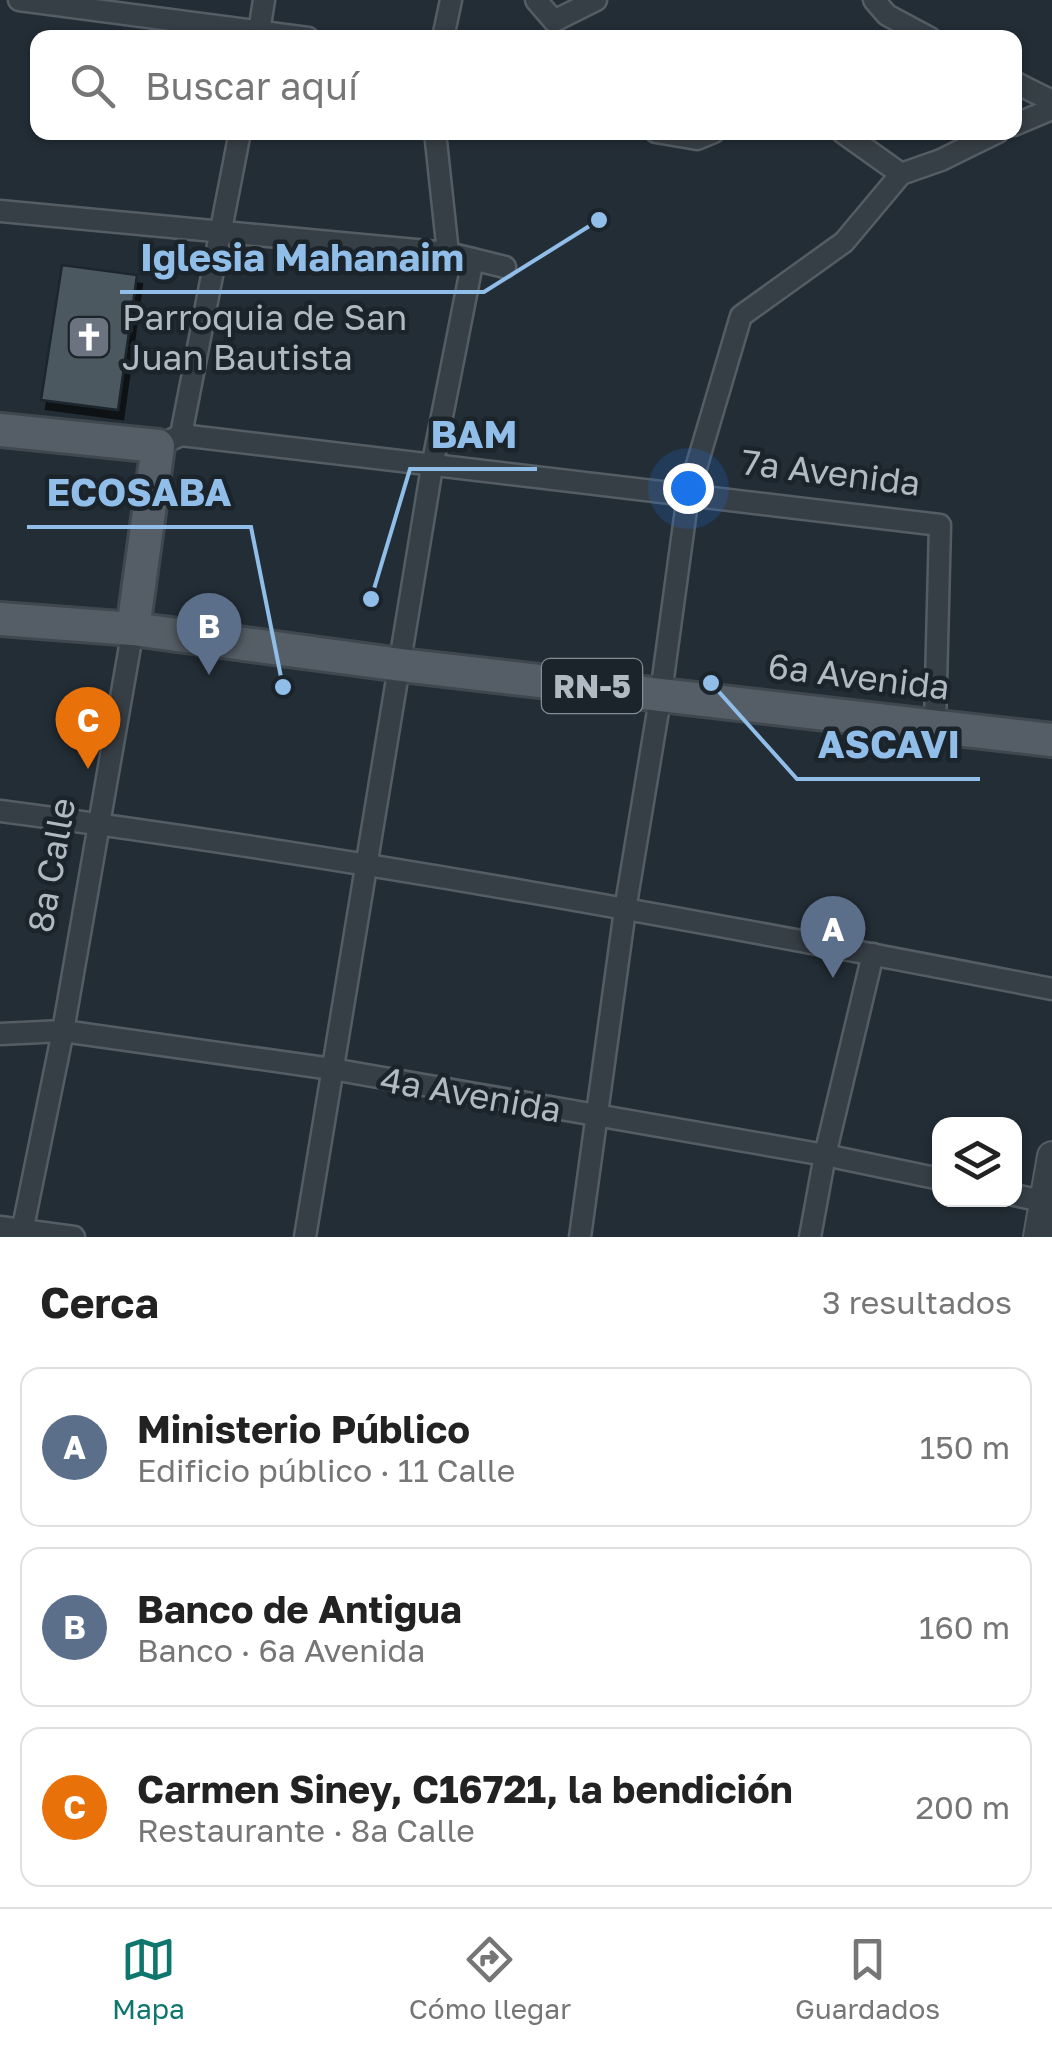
<!DOCTYPE html>
<html lang="es">
<head>
<meta charset="utf-8">
<style>
  :root { --surface:#fff; --page:#f2f2f2; --text:#222; --muted:#767676; --line:#e0e0e0; --accent:#0f766e }
  body { margin:0; font-family:"Golos Text",sans-serif; background:var(--page); color:var(--text) }
  .controls { position:absolute; right:30px; bottom:30px; display:grid; overflow:hidden; border-radius:20px; box-shadow:0 2px 8px #0004 }
  .controls button { width:90px; height:90px; display:grid; place-items:center; padding:0; border:0; border-bottom:2px solid var(--line); background:var(--surface); color:var(--text); font:50px sans-serif }
  .you { position:absolute; left:688px; top:488px; width:35px; height:35px; margin:-25px; border:8px solid #fff; border-radius:50%; background:#1a73e8; box-shadow:0 0 0 15px #1a73e833 }
  .badge { display:grid; place-items:center; width:65px; height:65px; border-radius:50%; background:var(--accent); color:#fff; font-size:32px; font-weight:700 }
  .pin { position:absolute; translate:-50% -82px; filter:drop-shadow(0 2px 5px #0008) }
  .pin::after { content:''; position:absolute; top:52px; width:35px; height:30px; background:inherit; clip-path:polygon(0 0,100% 0,50% 100%) }
  .list { margin:0; padding:0; list-style:none }
  h2 { display:flex; justify-content:space-between; align-items:center; height:130px; margin:0; padding:0 40px; font-size:42px }
  h2 small { font-size:32px; font-weight:400; color:var(--muted) }
  .list li { display:grid; grid-template-columns:65px 1fr auto; gap:30px; align-items:center; box-sizing:border-box; height:160px; margin:0 20px 20px; padding:0 20px; border:2px solid var(--line); border-radius:20px }
  .list b { display:block; font-size:38px; white-space:nowrap }
  .list p { margin:0; font-size:32px; white-space:nowrap; color:var(--muted) }
  .list em { font-size:32px; font-style:normal; color:var(--muted) }
  .icon { flex:none; width:55px; height:55px; fill:none; stroke:currentColor; stroke-width:2; stroke-linecap:round; stroke-linejoin:round }
  .map { position:relative; flex:none; width:1052px; height:1237px; overflow:hidden }
  .search { position:absolute; background:var(--surface); box-shadow:0 2px 8px #0004; left:30px; right:30px; top:30px; height:110px; display:flex; align-items:center; gap:25px; box-sizing:border-box; padding:0 35px; border-radius:20px; color:var(--muted); font-size:38px }
  .sheet { height:670px; background:var(--surface) }
  nav { display:flex; justify-content:space-around; align-items:center; box-sizing:border-box; height:140px; border-top:2px solid var(--line); background:var(--surface); font-size:28px; color:var(--muted) }
  nav a { display:grid; justify-items:center; gap:5px }
  nav .on { color:var(--accent) }
  .map>svg:first-child { display:block }
  .building { fill:#4c5860; stroke:#1e262d; stroke-width:2.5; filter:url(#shadow) }
  .lines { fill:none; stroke-linecap:round; stroke-linejoin:round }
  .minor-casing { stroke:#545d64; stroke-width:25 }
  .tertiary-casing { stroke:#545d64; stroke-width:32 }
  .primary-casing { stroke:#40484f; stroke-width:38 }
  .minor { stroke:#373f46; stroke-width:20 }
  .tertiary { stroke:#373f46; stroke-width:28 }
  .primary { stroke:#555e66; stroke-width:32 }
  .labels { text-anchor:middle; dominant-baseline:central; stroke-width:9; stroke-linejoin:round; paint-order:stroke }
  .shield { fill:#1c242b; stroke:#848d95; stroke-width:2.5 }
  .shield-label { font-size:32px; font-weight:bold; fill:#b1bac2 }
  .poi-label { font-size:35px; fill:#b1bac2; stroke:#1c242b; text-anchor:start }
  .street-label { font-size:35px; fill:#b1bac2; stroke:#1c242b }
  .leader { fill:none; stroke:#90bee9; stroke-width:4 }
  .callout-dot { fill:#90bee9; stroke:#1c242b; stroke-width:4 }
  .callout-label { font-size:38px; text-anchor:middle; font-weight:bold; fill:#90bee9; stroke:#1c242b; stroke-width:9; stroke-linejoin:round; paint-order:stroke }
</style>
</head>
<body>
<div class="map">
<svg width="1052" height="1237" viewBox="0 0 1052 1237">
  <defs>
    <filter id="shadow"><feDropShadow dx="5" dy="9" stdDeviation="0" flood-color="#0009"/></filter>
  </defs>
  <rect width="100%" height="100%" fill="#232d35"/>
  <path class="building" d="M62,265L137,275L118,410L41,400Z"/>
  <g class="lines">
    <g class="minor-casing">
      <g id="minor">
        <path d="M19,0L308,38"/>
        <path d="M536,0L554,21L596,0"/>
        <path d="M874,0L887,15L930,38"/>
        <path d="M258,38L264,0"/>
        <path d="M443,38L451,0"/>
        <path d="M1014,82L1052,101"/>
        <path d="M1014,125L1052,109"/>
        <path d="M435,132L448,253"/>
        <path d="M656,132L697,139L714,132"/>
        <path d="M842,132L901,174"/>
        <path d="M0,211L448,253L505,267"/>
        <path d="M181,435L240,132"/>
        <path d="M158,446L181,435L940,525L935,724"/>
        <path d="M0,811C352,857 703,921 1052,989"/>
        <path d="M0,1034L63,1031L332,1069L825,1155L940,1179"/>
        <path d="M1014,1195L1052,1203"/>
        <path d="M0,1227L74,1237"/>
        <path d="M21,1237L63,1031L133,629"/>
        <path d="M305,1237L432,467L473,259"/>
        <path d="M580,1237L625,910L661,693L688,495L741,316L844,242L901,174L941,160L998,132"/>
        <path d="M810,1237L825,1155L873,954"/>
      </g>
    </g>
    <g class="tertiary-casing">
      <path id="tertiary" d="M1038,1237L1052,1156"/>
    </g>
    <g class="primary-casing">
      <g id="primary">
        <path d="M0,430L158,446L133,629"/>
        <path d="M0,619L133,629L401,665L1052,740"/>
      </g>
    </g>
    <use href="#minor" class="minor"/>
    <use href="#tertiary" class="tertiary"/>
    <use href="#primary" class="primary"/>
  </g>
  <defs>
    <g id="church-square" transform="scale(2.25)"><rect x="-9" y="-9" width="18" height="18" rx="4" fill="#6b7280" stroke="#1c242b"/><path d="M-1.2-6h2.4v3.5h3.3v2.4h-3.3V6h-2.4V-.1h-3.3v-2.4h3.3Z" fill="#fff"/></g>
  </defs>
  <g fill-rule="evenodd">
    <use href="#church-square" x="89" y="337"/>
  </g>
  <g class="labels">
    <rect class="shield" x="542" y="659" width="100" height="54" rx="8"/>
    <g class="shield-label">
      <text x="592" y="686">RN-5</text>
    </g>
    <g class="poi-label">
      <text x="122" y="317">Parroquia de San<tspan x="122" dy="40">Juan Bautista</tspan></text>
    </g>
    <g class="street-label">
      <text transform="translate(831 472) rotate(7)">7a Avenida</text>
      <text transform="translate(859 676) rotate(7)">6a Avenida</text>
      <text transform="translate(51 865) rotate(-80)">8a Calle</text>
      <text transform="translate(471 1094) rotate(10)">4a Avenida</text>
    </g>
  </g>
  <path class="leader" d="M599 220L484 292H120M371 599L410 469H537M283 687L251 527H27M711 683L797 779H980"/>
  <g class="callout-dot">
    <circle cx="599" cy="220" r="10"/>
    <circle cx="371" cy="599" r="10"/>
    <circle cx="283" cy="687" r="10"/>
    <circle cx="711" cy="683" r="10"/>
  </g>
  <g class="callout-label">
    <text x="302" y="271">Iglesia Mahanaim</text>
    <text x="474" y="448">BAM</text>
    <text x="139" y="506">ECOSABA</text>
    <text x="889" y="758">ASCAVI</text>
  </g>
</svg>
<div class="controls">
<button><svg class="icon" aria-label="layers" viewBox="0 0 24 24"><path d="M12 4l9 5-9 5-9-5zM3 14l9 5 9-5"/></svg></button>
</div>
<div class="you"></div>
<div class="pin badge" style="left:833px;top:978px;background:#5c6f8a">A</div>
<div class="pin badge" style="left:209px;top:675px;background:#5c6f8a">B</div>
<div class="pin badge" style="left:88px;top:769px;background:#e8710a">C</div>
<div class="search"><svg class="icon" aria-label="search" viewBox="0 0 24 24"><circle cx="10" cy="10" r="6"/><path d="M15 15l6 6"/></svg>Buscar aquí</div>
</div>
<section class="sheet">
<h2>Cerca<small>3 resultados</small></h2>
<ul class="list">
<li><span class="badge" style="background:#5c6f8a">A</span><div><b>Ministerio Público</b><p>Edificio público · 11 Calle</p></div><em>150 m</em></li>
<li><span class="badge" style="background:#5c6f8a">B</span><div><b>Banco de Antigua</b><p>Banco · 6a Avenida</p></div><em>160 m</em></li>
<li><span class="badge" style="background:#e8710a">C</span><div><b>Carmen Siney, C16721, la bendición</b><p>Restaurante · 8a Calle</p></div><em>200 m</em></li>
</ul>
</section>
<nav>
<a class="on"><svg class="icon" aria-label="map" viewBox="0 0 24 24"><path d="M3 6l6-2 6 2 6-2v14l-6 2-6-2-6 2zM9 4v14M15 6v14"/></svg>Mapa</a>
<a><svg class="icon" aria-label="directions" viewBox="0 0 24 24"><path d="M12 3l9 9-9 9-9-9zM9 14v-3h6M13 9l2 2-2 2"/></svg>Cómo llegar</a>
<a><svg class="icon" aria-label="saved" viewBox="0 0 24 24"><path d="M7 4h10v16l-5-4-5 4z"/></svg>Guardados</a>
</nav>
</body>
</html>
